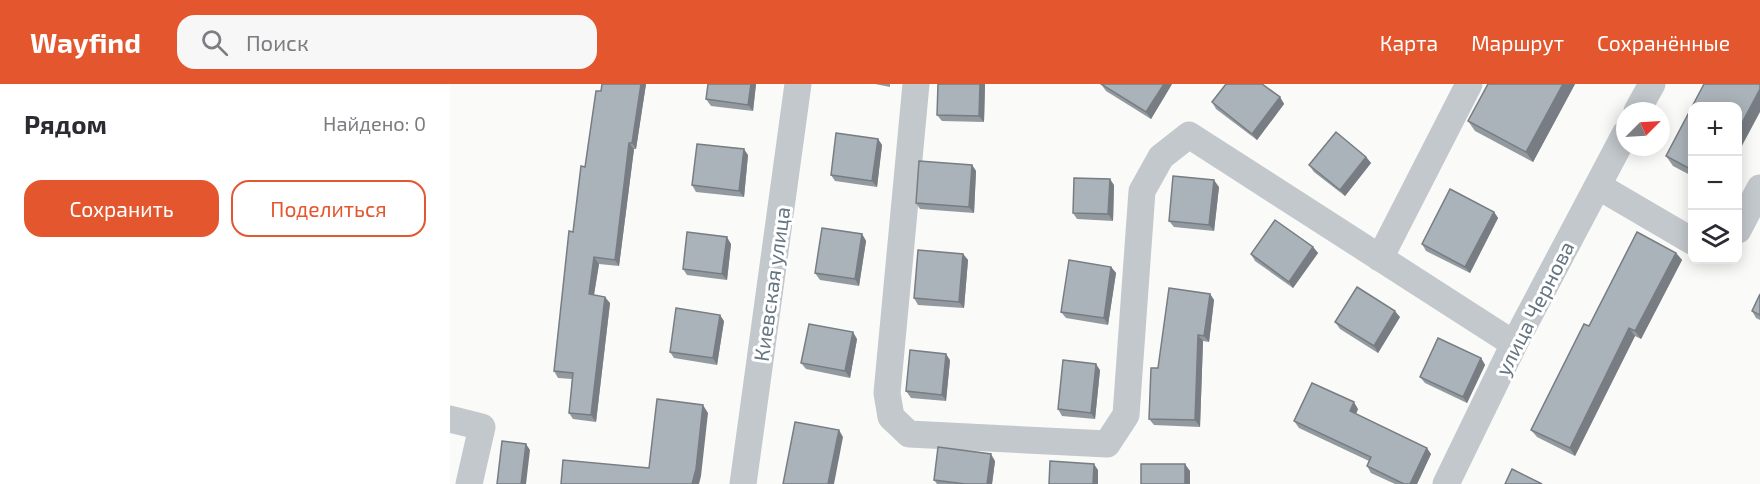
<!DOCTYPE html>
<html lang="ru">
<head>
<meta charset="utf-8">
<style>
  :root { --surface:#fff; --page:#f7f7f7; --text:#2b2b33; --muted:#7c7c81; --line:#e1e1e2; --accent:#e4572e }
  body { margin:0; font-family:"Exo 2",sans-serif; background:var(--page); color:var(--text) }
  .controls { position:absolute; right:18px; top:18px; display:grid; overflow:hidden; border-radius:12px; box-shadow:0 3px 15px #0003 }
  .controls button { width:54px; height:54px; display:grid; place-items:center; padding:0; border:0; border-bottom:2px solid var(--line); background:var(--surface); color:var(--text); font:30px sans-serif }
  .compass { position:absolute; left:1166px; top:18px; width:54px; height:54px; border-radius:50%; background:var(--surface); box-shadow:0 3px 15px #0003; rotate:66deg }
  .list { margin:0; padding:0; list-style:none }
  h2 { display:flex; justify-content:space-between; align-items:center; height:78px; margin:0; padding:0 24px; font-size:26px }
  h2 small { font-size:20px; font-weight:400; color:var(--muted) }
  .actions { display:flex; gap:12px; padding:18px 24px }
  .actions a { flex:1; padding:14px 0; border:2px solid var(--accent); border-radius:18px; text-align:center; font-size:21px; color:var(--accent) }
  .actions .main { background:var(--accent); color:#fff }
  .icon { flex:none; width:33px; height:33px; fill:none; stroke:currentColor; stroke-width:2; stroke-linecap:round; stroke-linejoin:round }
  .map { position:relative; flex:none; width:1310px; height:400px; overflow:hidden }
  header { display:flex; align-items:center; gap:36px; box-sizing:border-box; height:84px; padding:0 30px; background:var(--accent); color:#fff }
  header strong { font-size:28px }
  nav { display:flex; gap:33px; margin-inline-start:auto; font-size:21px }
  .search { width:420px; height:54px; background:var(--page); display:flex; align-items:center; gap:15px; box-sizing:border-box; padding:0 21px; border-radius:18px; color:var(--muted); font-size:22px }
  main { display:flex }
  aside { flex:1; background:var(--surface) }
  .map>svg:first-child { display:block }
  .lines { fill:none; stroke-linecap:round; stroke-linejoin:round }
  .street { stroke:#c3c8cc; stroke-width:27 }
  .wall { fill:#929a9f }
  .shaded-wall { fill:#777d82 }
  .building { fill:#aab3b9; stroke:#777d82; stroke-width:1.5 }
  .labels { text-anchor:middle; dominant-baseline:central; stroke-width:6; stroke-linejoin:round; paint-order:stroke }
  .street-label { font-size:21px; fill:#657683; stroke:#fff }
</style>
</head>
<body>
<header>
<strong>Wayfind</strong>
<div class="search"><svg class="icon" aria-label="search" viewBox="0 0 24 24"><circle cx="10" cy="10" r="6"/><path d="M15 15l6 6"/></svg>Поиск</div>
<nav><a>Карта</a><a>Маршрут</a><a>Сохранённые</a></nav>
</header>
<main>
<aside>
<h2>Рядом<small>Найдено: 0</small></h2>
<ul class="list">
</ul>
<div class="actions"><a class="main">Сохранить</a><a>Поделиться</a></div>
</aside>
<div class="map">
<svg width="1310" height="400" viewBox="0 0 1310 400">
  <rect width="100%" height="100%" fill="#fafaf8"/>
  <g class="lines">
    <g class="street">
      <path d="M466,0L437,309L441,333L459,350L657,360L676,331L692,107L711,73L739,51L1064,260"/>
      <path d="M1187,27L1202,0"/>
      <path d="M1148,102L1242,157"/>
      <path d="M1288,146L1310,104"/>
      <path d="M930,174L1019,0"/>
      <path d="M0,335L32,343L19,400"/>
      <path d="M293,400L348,0"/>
      <path d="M996,400L1064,260L1175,50"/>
    </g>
  </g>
  <g class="wall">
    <path d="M152,0H196L186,65H184L169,182L149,180L144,211L160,219L146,338L123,335L119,329L122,295L108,294L104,287L123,148Z"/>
    <path d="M306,0L303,27L261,22L256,15Z"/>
    <path d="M425,0H440V3Z"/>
    <path d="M535,0L534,38L492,37L487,31Z"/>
    <path d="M651,0H722L701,35L656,7Z"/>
    <path d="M1038,0H1125L1083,78L1025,47L1018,37Z"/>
    <path d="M830,13L834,20L807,56L766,25L762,18Z"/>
    <path d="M1242,22V92L1223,82L1216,72Z"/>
    <path d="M428,55L432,61L427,103L385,97L381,91Z"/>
    <path d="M298,71L294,113L246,108L242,101Z"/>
    <path d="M916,73L921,79L895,112L864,88L859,81Z"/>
    <path d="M522,81L526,87L524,129L470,125L466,119Z"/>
    <path d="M664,101L663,137L627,135L623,129Z"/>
    <path d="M769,103L764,147L724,143L719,137Z"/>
    <path d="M1044,128L1048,134L1020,189L976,167L972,160Z"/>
    <path d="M412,150L416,157L409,202L370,196L365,189Z"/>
    <path d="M281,160L277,196L237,191L233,185Z"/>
    <path d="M863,163L868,169L843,204L805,177L801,170Z"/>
    <path d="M1226,169L1232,176L1191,255L1185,252L1125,372L1087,353L1081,346L1139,242Z"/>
    <path d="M513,170L518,176L514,224L468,221L464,214Z"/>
    <path d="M661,183L666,189L658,241L616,234L611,228Z"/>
    <path d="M760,210L764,216L759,258L753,257L750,343L704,341L699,335L708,284Z"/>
    <path d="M1310,210V236L1306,234L1302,227Z"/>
    <path d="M950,233L928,269L890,245L885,238Z"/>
    <path d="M274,237L267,281L224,274L220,268Z"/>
    <path d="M407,255L400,294L356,285L351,279Z"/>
    <path d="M1031,274L1035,281L1017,319L975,299L970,293Z"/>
    <path d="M500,276L496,317L461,314L456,307Z"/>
    <path d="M650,286L645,335L612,332L608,325Z"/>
    <path d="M908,325L906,330L981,370L967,400H945L921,389L917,382L919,377L849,344L844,337Z"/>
    <path d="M545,377L542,400H487L484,396Z"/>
  </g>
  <g class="shaded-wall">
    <path d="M191,0H196L186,65L182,59Z"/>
    <path d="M301,0H306L303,27L298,21Z"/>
    <path d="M530,0H535L534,38L529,32Z"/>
    <path d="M714,0H722L701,35L696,28Z"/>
    <path d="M1113,0H1125L1083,78L1076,68Z"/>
    <path d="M1310,5V28L1287,71V48Z"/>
    <path d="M830,13L834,20L807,56L802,50Z"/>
    <path d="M428,55L432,61L427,103L422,97Z"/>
    <path d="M179,59L184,65L169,182L165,176Z"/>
    <path d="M294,65L298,71L294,113L289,107Z"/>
    <path d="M916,73L921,79L895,112L890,106Z"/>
    <path d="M522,81L526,87L524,129L519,123Z"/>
    <path d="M660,95L664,101L663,137L658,130Z"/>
    <path d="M764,96L769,103L764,147L759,141Z"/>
    <path d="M1044,128L1048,134L1020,189L1015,183Z"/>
    <path d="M412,150L416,157L409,202L405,195Z"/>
    <path d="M277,153L281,160L277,196L272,190Z"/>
    <path d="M863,163L868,169L843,204L839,198Z"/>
    <path d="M1226,169L1232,176L1191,255L1185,247Z"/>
    <path d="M513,170L518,176L514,224L509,218Z"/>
    <path d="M144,173L149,180L143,216L139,210Z"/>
    <path d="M661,183L666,189L658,241L654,234Z"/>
    <path d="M760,210L764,216L759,258L754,252Z"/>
    <path d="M155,213L160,219L146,338L141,331Z"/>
    <path d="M945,227L950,233L928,269L924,262Z"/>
    <path d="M270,231L274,237L267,281L263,274Z"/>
    <path d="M1179,244L1185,252L1125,372L1120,364Z"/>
    <path d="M403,248L407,255L400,294L395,287Z"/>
    <path d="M748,251L753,257L750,343L745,336Z"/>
    <path d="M496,270L500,276L496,317L492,311Z"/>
    <path d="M1031,274L1035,281L1017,319L1013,313Z"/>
    <path d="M646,280L650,286L645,335L641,329Z"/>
    <path d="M904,318L908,325L904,334L900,327Z"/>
    <path d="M253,321L258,329L251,392L249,400H242Z"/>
    <path d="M389,346L393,353L384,400H378Z"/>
    <path d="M76,360L80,366L76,400H71Z"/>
    <path d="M977,364L981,370L967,400H960Z"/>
    <path d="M541,370L545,377L542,400H537Z"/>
    <path d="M644,380L648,386V400H643Z"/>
    <path d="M735,380L740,387V400H735Z"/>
  </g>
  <g class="building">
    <path d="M152,0H191L182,59H179L165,176L144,173L139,210L155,213L141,331L119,329L123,289L104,287L119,147L123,148L131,82L135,83L146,7H151Z"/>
    <path d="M258,0H301L298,21L256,15Z"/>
    <path d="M488,0H530L529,32L487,31Z"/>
    <path d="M651,0H714L696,28Z"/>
    <path d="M776,0H812L830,13L802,50L762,18Z"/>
    <path d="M1038,0H1113L1076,68L1018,37Z"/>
    <path d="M1254,0H1310V5L1287,48V22H1242V86L1216,72Z"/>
    <path d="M886,48L916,73L890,106L859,81Z"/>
    <path d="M386,49L428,55L422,97L381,91Z"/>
    <path d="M247,60L294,65L289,107L242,101Z"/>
    <path d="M469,77L522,81L519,123L466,119Z"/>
    <path d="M723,92L764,96L759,141L719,137Z"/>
    <path d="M624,94L660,95L658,130L623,129Z"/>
    <path d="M1000,105L1044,128L1015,183L972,160Z"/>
    <path d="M825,136L863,163L839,198L801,170Z"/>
    <path d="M372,144L412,150L405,195L365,189Z"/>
    <path d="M237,148L277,153L272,190L233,185Z"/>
    <path d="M1187,148L1226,169L1185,247L1179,244L1120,364L1081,346L1134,240L1139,242Z"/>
    <path d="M468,166L513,170L509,218L464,214Z"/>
    <path d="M619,176L661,183L654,234L611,228Z"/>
    <path d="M907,203L945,227L924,262L885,238Z"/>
    <path d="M719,204L760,210L754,252L748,251L745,336L699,335L701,284H708Z"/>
    <path d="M1310,210V231L1302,227Z"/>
    <path d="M226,224L270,231L263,274L220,268Z"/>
    <path d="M359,240L403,248L395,287L351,279Z"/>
    <path d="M988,254L1031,274L1013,313L970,293Z"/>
    <path d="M460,266L496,270L492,311L456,307Z"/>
    <path d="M613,276L646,280L641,329L608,325Z"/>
    <path d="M862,299L904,318L900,327L977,364L960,400H954L917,382L921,373L844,337Z"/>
    <path d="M207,315L253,321L246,385L242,400H111L113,376L199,384Z"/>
    <path d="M345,338L389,346L378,400H333Z"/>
    <path d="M52,357L76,360L71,400H47Z"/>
    <path d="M488,363L541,370L537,400H515L484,396Z"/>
    <path d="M600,377L644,380L643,400H599Z"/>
    <rect x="691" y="380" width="44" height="20"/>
    <path d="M1062,385L1092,400H1055Z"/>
  </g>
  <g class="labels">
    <g class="street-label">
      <text transform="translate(321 200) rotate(-82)">Киевская улица</text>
      <text transform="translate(1084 224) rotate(-63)">улица Чернова</text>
    </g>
  </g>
</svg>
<div class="controls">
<button>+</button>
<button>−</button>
<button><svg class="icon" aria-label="layers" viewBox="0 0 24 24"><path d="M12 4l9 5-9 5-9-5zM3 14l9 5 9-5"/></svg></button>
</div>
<svg class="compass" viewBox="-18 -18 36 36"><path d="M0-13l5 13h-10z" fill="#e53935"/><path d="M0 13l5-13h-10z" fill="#7c7c81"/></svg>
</div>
</main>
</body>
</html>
